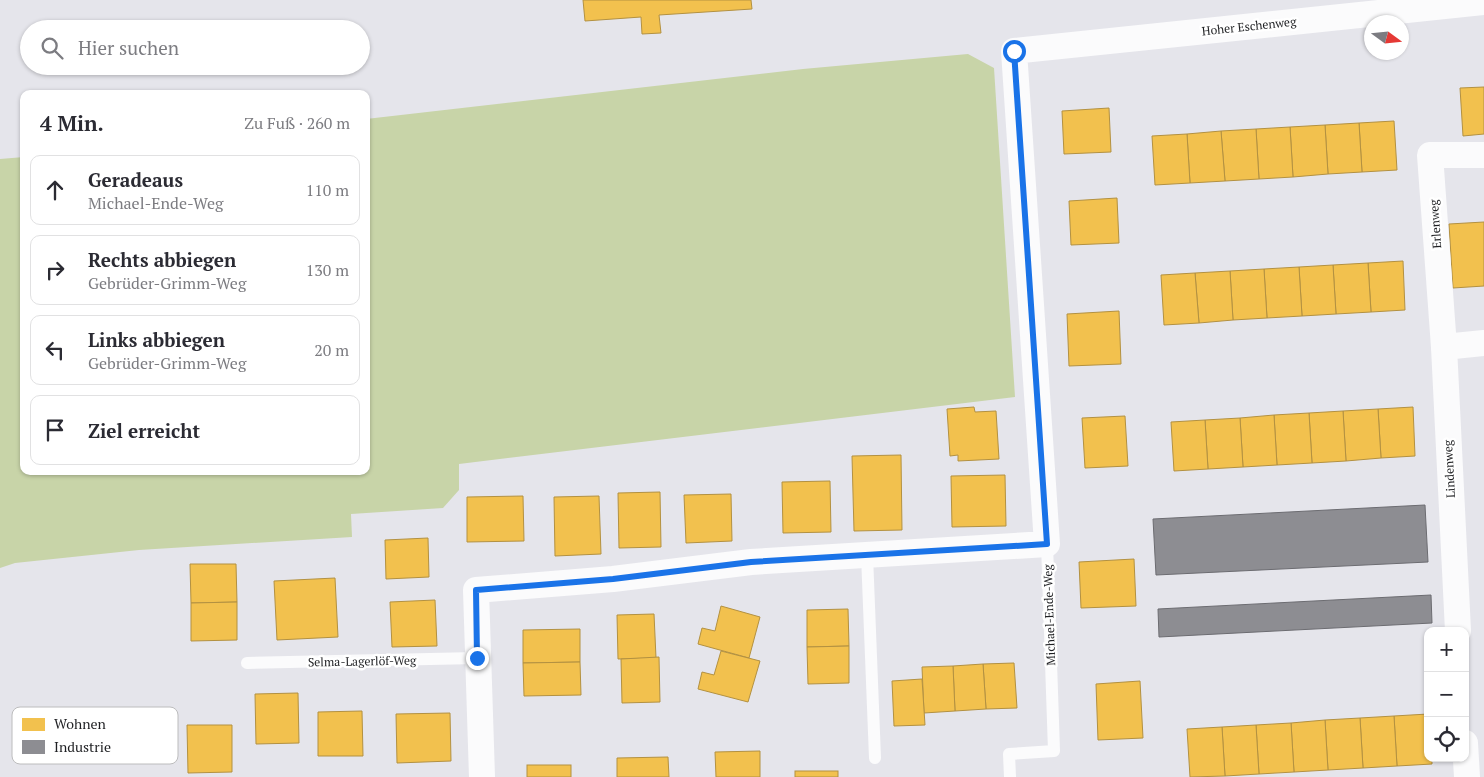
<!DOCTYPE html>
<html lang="de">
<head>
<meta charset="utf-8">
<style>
  :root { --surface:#fff; --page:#f2f2f3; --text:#2b2b33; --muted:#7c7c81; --line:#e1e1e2 }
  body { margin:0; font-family:"PT Serif",serif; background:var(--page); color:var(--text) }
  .controls { position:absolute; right:15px; bottom:15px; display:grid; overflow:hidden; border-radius:10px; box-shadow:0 1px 4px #0004 }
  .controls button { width:45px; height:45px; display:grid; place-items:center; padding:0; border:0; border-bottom:1px solid var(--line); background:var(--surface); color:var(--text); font:25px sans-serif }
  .compass { position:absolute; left:1364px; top:15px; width:45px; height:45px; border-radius:50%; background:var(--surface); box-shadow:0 1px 4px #0004; rotate:105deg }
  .stop { position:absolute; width:15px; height:15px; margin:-11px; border:4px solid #1a73e8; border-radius:50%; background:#fff }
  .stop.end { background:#1a73e8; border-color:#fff; box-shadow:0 1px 5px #0008 }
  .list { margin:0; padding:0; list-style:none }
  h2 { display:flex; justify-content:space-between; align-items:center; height:65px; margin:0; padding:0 20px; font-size:21px }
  h2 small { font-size:16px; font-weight:400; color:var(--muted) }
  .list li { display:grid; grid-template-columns:32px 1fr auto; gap:15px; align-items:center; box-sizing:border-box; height:70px; margin:0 10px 10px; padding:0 10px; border:1px solid var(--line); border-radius:10px }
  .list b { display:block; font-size:19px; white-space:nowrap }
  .list p { margin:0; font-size:16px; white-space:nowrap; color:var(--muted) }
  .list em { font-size:16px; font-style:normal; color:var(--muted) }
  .icon { flex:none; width:28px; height:28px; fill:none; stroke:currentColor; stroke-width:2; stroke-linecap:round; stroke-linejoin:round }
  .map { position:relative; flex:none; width:1484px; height:777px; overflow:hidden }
  .search { position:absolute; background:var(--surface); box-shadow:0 1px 4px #0004; left:20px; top:20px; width:350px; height:55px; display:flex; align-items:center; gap:12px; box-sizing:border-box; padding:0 18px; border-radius:28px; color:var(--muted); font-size:19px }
  .panel { position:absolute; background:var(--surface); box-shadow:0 1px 4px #0004; left:20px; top:90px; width:350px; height:385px; border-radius:10px }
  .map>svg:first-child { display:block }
  .green { fill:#c8d4a8 }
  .homes { fill:#f2c14e; stroke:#b39141 }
  .industry { fill:#8d8d92; stroke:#6c6c71 }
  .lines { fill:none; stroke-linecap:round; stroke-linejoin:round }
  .service { stroke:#fbfbfc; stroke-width:12 }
  .minor { stroke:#fbfbfc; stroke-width:26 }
  .route { stroke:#1a73e8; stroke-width:6 }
  .labels { text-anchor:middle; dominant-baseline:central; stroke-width:5; stroke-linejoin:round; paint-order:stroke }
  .street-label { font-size:12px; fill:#1f2023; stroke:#fff }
  .key { fill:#fff; stroke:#bcbcbd; stroke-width:1 }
  .key-label { font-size:14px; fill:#1f2023 }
</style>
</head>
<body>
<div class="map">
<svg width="1484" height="777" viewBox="0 0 1484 777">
  <rect width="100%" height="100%" fill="#e5e5eb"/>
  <path class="green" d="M968,54L994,68L1015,397L459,464V490L443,508L351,514L352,537L139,550L15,563L0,568V159L24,157V471H366V119L803,69Z"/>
  <g class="homes">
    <path d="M583,0H751L752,9L659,15L661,33L642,34L641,17L585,21Z"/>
    <path d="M1484,87V134L1463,136L1460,88Z"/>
    <path d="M1109,108L1111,152L1064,154L1062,111Z"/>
    <path d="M1394,121L1397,170L1362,172L1359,123Z"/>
    <path d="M1359,123L1362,172L1328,174L1325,125Z"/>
    <path d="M1325,125L1328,174L1293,177L1290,127Z"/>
    <path d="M1290,127L1293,177L1259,179L1256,129Z"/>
    <path d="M1256,129L1259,179L1225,181L1221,131Z"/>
    <path d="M1221,131L1225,181L1190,183L1187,134Z"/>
    <path d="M1187,134L1190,183L1155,185L1152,136Z"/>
    <path d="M1117,198L1119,243L1071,245L1069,201Z"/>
    <path d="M1484,222V286L1453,288L1449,224Z"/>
    <path d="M1403,261L1405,310L1371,312L1368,263Z"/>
    <path d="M1368,263L1371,312L1336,314L1333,265Z"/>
    <path d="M1333,265L1336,314L1302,316L1299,267Z"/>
    <path d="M1299,267L1302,316L1267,318L1264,269Z"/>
    <path d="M1264,269L1267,318L1233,320L1230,271Z"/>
    <path d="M1230,271L1233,320L1199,323L1195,273Z"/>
    <path d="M1195,273L1199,323L1164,325L1161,275Z"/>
    <path d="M1119,311L1121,364L1069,366L1067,314Z"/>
    <path d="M974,407L975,412L996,411L999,459L958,461V455L950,456L947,409Z"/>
    <path d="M1413,407L1415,456L1381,458L1378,409Z"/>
    <path d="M1378,409L1381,458L1346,461L1343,411Z"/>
    <path d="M1343,411L1346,461L1312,463L1309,413Z"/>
    <path d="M1309,413L1312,463L1277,465L1274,415Z"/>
    <path d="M1274,415L1277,465L1243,467L1240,418Z"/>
    <path d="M1125,416L1128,466L1085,468L1082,418Z"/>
    <path d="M1240,418L1243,467L1208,469L1205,420Z"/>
    <path d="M1205,420L1208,469L1174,471L1171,422Z"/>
    <path d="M901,455L902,530L854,531L852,456Z"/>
    <path d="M1005,475L1006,526L952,527L951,476Z"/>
    <path d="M830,481L831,532L783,533L782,482Z"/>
    <path d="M660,492L661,547L619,548L618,493Z"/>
    <path d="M731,494L732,541L686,543L684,495Z"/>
    <path d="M523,496L524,541L467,542V497Z"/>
    <path d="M599,496L601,554L555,556L554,497Z"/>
    <path d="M428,538L429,577L386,579L385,540Z"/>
    <path d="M1134,559L1136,606L1081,608L1079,562Z"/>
    <path d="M190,564H236L237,602L191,603Z"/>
    <path d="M335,578L338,637L277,640L274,581Z"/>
    <path d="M435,600L437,646L392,647L390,602Z"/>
    <path d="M237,602V640L191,641V603Z"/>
    <path d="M721,606L760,617L749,658L698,644L702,628L715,631Z"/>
    <path d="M848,609L849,646L807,647V610Z"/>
    <path d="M654,614L656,658L618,659L617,615Z"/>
    <path d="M580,629V662L523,663V630Z"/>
    <path d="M849,646V683L808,684L807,647Z"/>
    <path d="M721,651L760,661L748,702L698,689L702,672L714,675Z"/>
    <path d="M659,657L660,702L622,703L621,659Z"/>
    <path d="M580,662L581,695L524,696L523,663Z"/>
    <path d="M1014,663L1017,708L986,709L983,664Z"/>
    <path d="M983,664L986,709L955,711L953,666Z"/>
    <path d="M953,666L955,711L924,713L922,667Z"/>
    <path d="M922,679L925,725L894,726L892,681Z"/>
    <path d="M1140,681L1143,738L1098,740L1096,684Z"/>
    <path d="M298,693L299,743L256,744L255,694Z"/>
    <path d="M362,711L363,756H318V712Z"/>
    <path d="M450,713L451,761L397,763L396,714Z"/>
    <path d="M1428,714V758H1432V764L1397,766L1394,716Z"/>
    <path d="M1394,716L1397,766L1363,768L1360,718Z"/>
    <path d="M1360,718L1363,768L1328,770L1325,720Z"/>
    <path d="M1325,720L1328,770L1294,772L1291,723Z"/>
    <path d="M1291,723L1294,772L1259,774L1256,725Z"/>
    <path d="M187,725H232V772L188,773Z"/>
    <path d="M1256,725L1259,774L1225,776L1222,727Z"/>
    <path d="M1222,727L1225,776L1190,777L1187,729Z"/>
    <path d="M760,751V777H716L715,752Z"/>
    <path d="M668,757L669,777H617V758Z"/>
    <rect x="527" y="765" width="44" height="12"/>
    <rect x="795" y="771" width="43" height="6"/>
  </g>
  <g class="industry">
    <path d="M1425,505L1428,562L1156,575L1153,519Z"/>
    <path d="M1431,595L1432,623L1159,637L1158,609Z"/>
  </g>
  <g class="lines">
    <g class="service">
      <path d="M867,555L875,758"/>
      <path d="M247,663L477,658"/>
      <path d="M1010,777L1009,754L1054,751L1047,544"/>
    </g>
    <g class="minor">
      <path d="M1444,347L1430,155H1484"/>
      <path d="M1458,631L1444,347L1484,343"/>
      <path d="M1465,743L1467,777"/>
      <path d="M482,777L476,590L613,579L751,562L1047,544L1014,51L1484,2"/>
    </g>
  </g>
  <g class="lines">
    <path class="route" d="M477,658L476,590L613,579L751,562L1047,544L1014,51"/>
  </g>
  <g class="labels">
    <g class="street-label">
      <text transform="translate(1249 26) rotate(-6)">Hoher Eschenweg</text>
      <text transform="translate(1435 224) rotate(-94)">Erlenweg</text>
      <text transform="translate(1449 469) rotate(-93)">Lindenweg</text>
      <text transform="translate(1049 615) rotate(-92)">Michael-Ende-Weg</text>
      <text transform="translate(362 661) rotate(-1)">Selma-Lagerlöf-Weg</text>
    </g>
  </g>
  <rect x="12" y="707" width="166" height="57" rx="8" class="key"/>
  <rect x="22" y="718" width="23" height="13" fill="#f2c14e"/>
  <rect x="22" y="740" width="23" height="14" fill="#8d8d92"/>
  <g class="key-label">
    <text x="54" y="729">Wohnen</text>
    <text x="54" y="752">Industrie</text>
  </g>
</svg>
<div class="controls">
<button>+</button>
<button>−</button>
<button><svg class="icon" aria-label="locate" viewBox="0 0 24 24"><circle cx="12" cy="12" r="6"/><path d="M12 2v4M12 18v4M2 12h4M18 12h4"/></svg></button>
</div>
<svg class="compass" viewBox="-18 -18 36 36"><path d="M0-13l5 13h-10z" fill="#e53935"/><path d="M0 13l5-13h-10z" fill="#7c7c81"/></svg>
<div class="stop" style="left:1014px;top:51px"></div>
<div class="stop end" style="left:477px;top:658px"></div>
<div class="search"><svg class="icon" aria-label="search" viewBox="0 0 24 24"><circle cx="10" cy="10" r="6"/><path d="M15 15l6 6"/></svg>Hier suchen</div>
<section class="panel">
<h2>4 Min.<small>Zu Fuß · 260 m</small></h2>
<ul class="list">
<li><svg class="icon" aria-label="ahead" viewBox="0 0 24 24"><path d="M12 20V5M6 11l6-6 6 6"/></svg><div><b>Geradeaus</b><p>Michael-Ende-Weg</p></div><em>110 m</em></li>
<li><svg class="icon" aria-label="right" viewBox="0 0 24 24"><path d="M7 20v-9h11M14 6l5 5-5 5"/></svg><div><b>Rechts abbiegen</b><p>Gebrüder-Grimm-Weg</p></div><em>130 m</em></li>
<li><svg class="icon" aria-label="left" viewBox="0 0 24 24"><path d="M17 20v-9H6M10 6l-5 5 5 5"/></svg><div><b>Links abbiegen</b><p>Gebrüder-Grimm-Weg</p></div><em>20 m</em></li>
<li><svg class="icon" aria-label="arrive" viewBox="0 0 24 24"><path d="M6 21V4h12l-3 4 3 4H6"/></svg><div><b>Ziel erreicht</b></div></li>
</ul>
</section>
</div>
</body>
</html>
